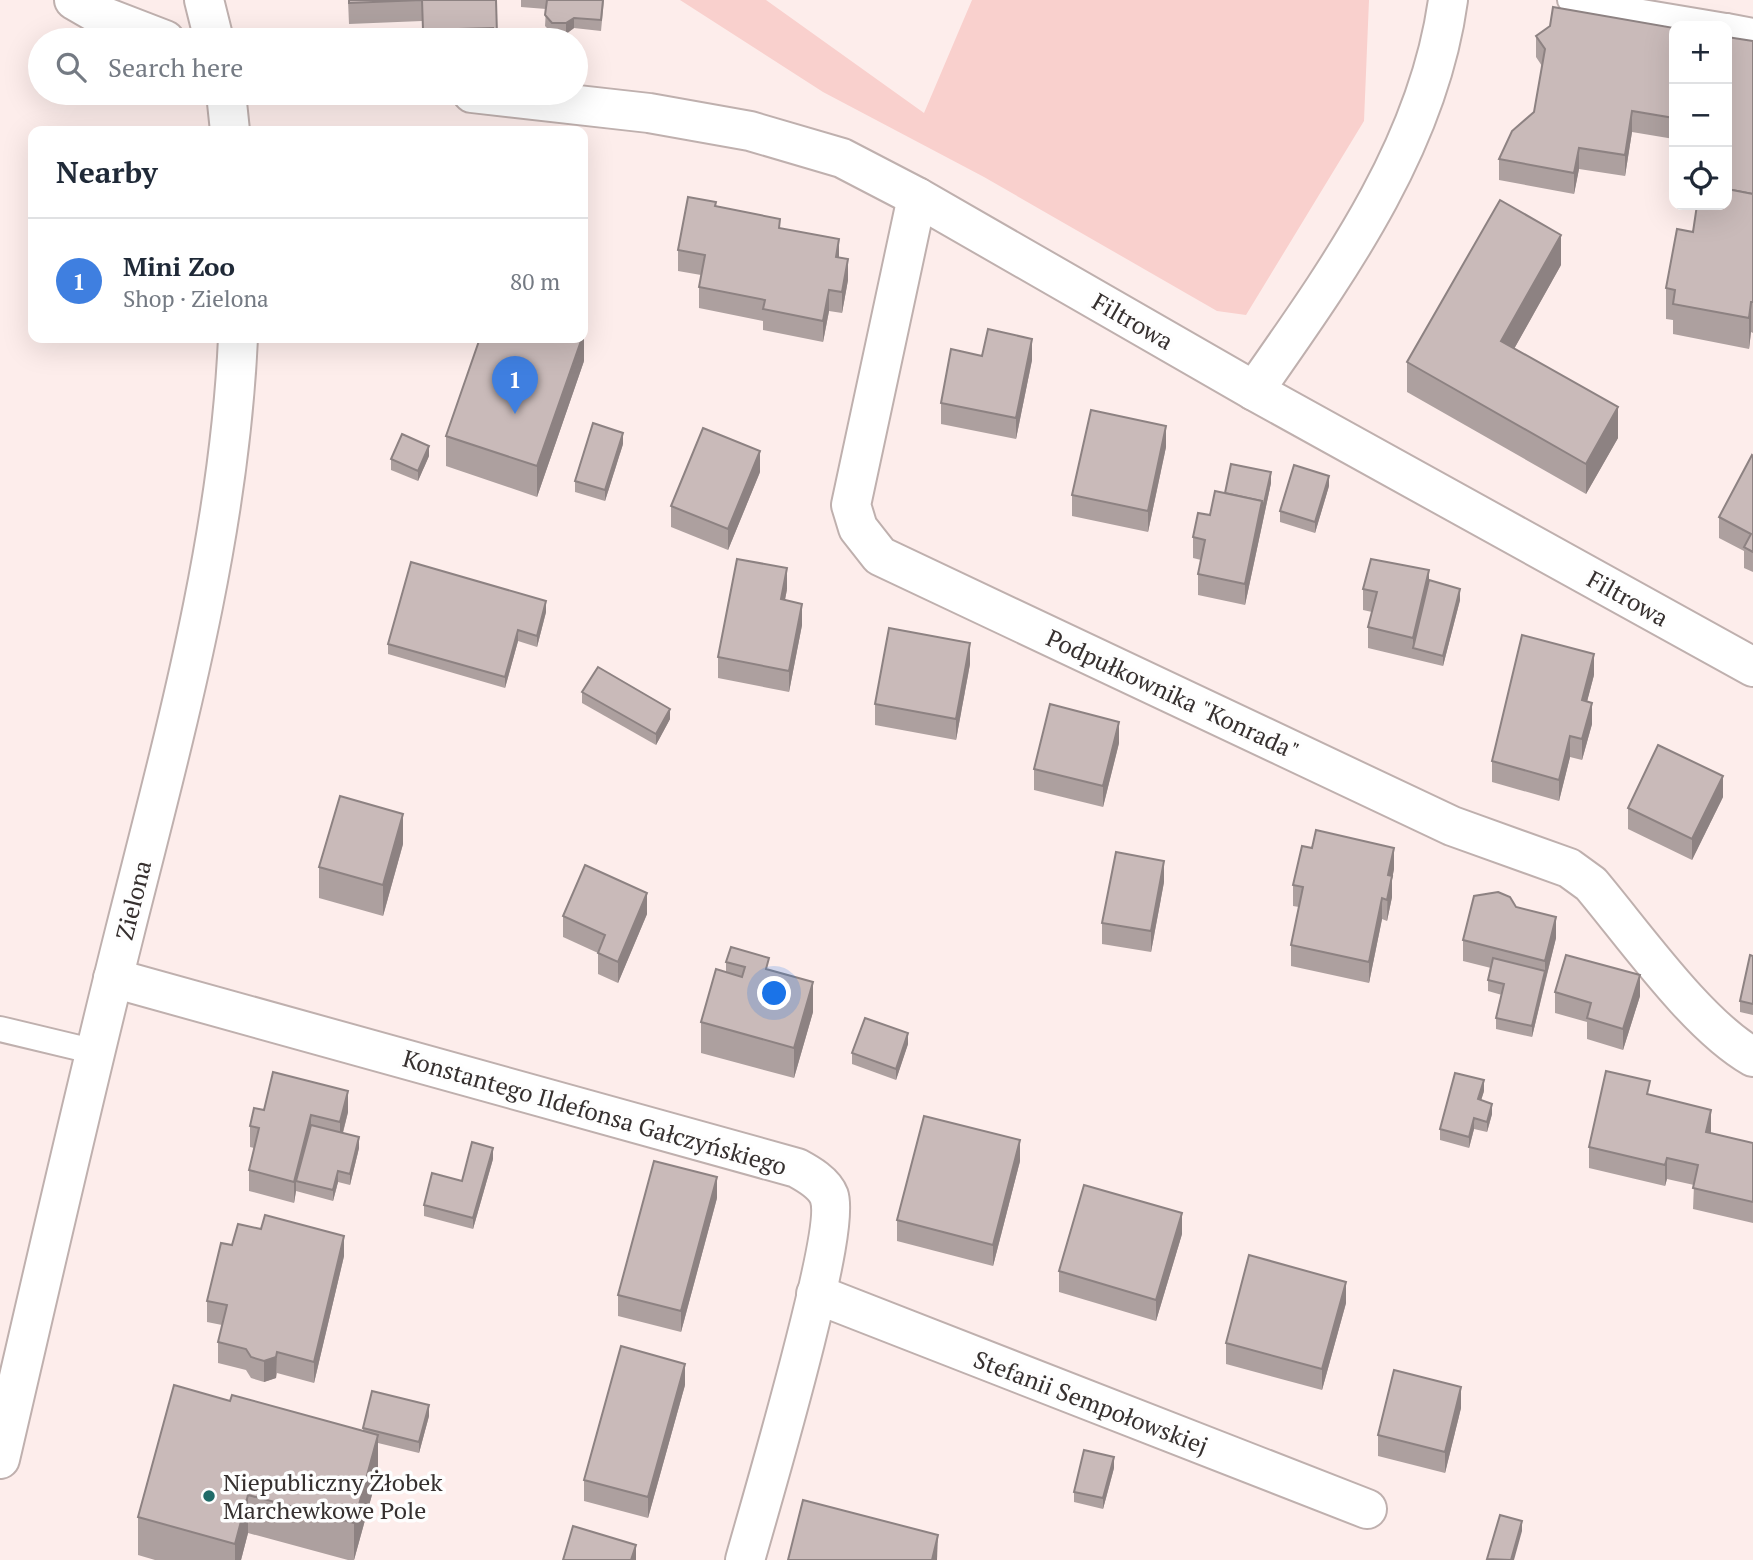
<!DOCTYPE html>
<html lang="en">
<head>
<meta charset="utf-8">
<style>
  :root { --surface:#fff; --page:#f6f6f7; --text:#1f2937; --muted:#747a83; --line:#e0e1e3; --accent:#206b68 }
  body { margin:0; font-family:"PT Serif",serif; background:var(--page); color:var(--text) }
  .controls { position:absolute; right:21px; top:21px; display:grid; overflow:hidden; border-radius:14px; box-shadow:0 7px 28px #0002 }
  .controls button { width:63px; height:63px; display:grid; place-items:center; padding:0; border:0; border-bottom:2px solid var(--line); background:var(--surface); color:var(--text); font:35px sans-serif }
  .you { position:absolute; left:775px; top:994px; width:24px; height:24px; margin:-18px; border:5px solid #fff; border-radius:50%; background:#1a73e8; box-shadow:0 0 0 10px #1a73e833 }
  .badge { display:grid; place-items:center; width:46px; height:46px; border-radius:50%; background:var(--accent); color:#fff; font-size:23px; font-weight:700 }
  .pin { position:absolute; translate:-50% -58px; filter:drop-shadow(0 2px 4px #0008) }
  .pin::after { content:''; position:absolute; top:37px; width:24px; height:21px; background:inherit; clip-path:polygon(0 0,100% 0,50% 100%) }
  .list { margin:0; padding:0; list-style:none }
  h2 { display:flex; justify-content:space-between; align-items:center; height:91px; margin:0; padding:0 28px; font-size:30px }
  h2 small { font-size:23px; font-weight:400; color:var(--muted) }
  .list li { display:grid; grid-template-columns:46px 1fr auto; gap:21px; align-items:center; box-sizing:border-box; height:126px; padding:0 28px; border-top:2px solid var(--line) }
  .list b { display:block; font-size:26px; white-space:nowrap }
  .list p { margin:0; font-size:23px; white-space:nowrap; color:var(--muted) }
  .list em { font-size:23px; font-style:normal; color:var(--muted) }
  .icon { flex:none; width:38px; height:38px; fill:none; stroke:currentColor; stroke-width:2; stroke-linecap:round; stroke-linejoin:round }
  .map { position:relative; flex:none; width:1753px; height:1560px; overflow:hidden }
  .search { position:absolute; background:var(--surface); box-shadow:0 7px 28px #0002; left:28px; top:28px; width:560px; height:77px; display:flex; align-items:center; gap:18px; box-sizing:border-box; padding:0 24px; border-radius:38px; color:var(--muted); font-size:26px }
  .panel { position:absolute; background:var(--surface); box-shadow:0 7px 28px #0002; left:28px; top:126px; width:560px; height:217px; border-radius:14px }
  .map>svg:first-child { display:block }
  .green { fill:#f9d0cd }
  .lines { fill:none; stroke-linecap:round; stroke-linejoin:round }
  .lane-casing { stroke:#bfb0ae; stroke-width:28 }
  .street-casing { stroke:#bfb0ae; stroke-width:42 }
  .secondary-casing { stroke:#bfb0ae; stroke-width:42 }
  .lane { stroke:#fff; stroke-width:24 }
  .street { stroke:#fff; stroke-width:38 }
  .secondary { stroke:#fff; stroke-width:38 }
  .wall { fill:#ada09f }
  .shaded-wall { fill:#8d8282 }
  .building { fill:#c9bab9; stroke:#8d8282; stroke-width:2 }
  .poi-dot { fill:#206b68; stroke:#fefefe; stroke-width:2.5 }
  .labels { text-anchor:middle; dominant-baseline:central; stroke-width:7; stroke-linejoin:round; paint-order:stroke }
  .street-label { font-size:24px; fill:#36302f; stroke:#fefefe }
  .poi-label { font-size:24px; fill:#36302f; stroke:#fefefe; text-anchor:start }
</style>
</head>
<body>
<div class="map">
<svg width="1753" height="1560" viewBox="0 0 1753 1560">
  <rect width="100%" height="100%" fill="#fdedeb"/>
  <path class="green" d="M680,0H766L924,113L972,0H1369L1364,121L1246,315L1217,311L984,177L823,92Z"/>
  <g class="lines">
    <g class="lane-casing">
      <g id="lane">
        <path d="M1570,0L1726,26"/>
        <path d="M1727,26L1753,31"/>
        <path d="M0,1029L96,1052"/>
      </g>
    </g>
    <g class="street-casing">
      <g id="street">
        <path d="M74,0L100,15L165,40"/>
        <path d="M472,93L649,113L750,131L842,158L917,197L1258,393L1753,667"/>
        <path d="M917,197L851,505L858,528L880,556L1452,826L1569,868L1591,884C1634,935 1697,1025 1753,1057"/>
        <path d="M1254,391C1337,272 1428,147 1448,0"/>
        <path d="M113,978L797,1168C808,1174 824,1183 829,1196C842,1232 760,1506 745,1560"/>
        <path d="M816,1294L1367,1509"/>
      </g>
    </g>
    <g class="secondary-casing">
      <g id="secondary">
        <path d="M204,0L214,40"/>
        <path d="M226,93L230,131"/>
        <path d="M0,1459C41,1283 81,1106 125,931C174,736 229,540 238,338"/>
      </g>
    </g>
    <use href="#lane" class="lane"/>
    <use href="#street" class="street"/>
    <use href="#secondary" class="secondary"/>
  </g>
  <g class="wall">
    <path d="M348,0H496L497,40H422V21L349,24Z"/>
    <path d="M521,0H604L601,31L574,28L566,34L552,33L545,26L546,9L521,7Z"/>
    <path d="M1674,28V139L1632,132L1625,176L1579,169L1574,194L1499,180V159L1534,112L1542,66L1536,57V36Z"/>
    <path d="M1753,41V333L1751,332L1749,349L1673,334V320L1666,319V288L1693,232Z"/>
    <path d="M716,206L780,229L839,258L848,280L842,313L829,311L823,342L763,330V321L699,308V287L701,275L678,271V250Z"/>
    <path d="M1561,265L1514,349L1618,438L1586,494L1407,392V362Z"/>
    <path d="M982,356L1032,360L1016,439L941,424V403Z"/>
    <path d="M584,361L537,497L446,466V436Z"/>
    <path d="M623,444L605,501L575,492V481Z"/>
    <path d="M1166,447L1148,532L1072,516V495Z"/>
    <path d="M429,456L418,481L391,470V459Z"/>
    <path d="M1753,456V572L1744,568V551L1719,538V517Z"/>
    <path d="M760,472L728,550L671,527V506Z"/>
    <path d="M1271,483L1245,605L1198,595V574L1201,560L1193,558V537L1225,493Z"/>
    <path d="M1329,486L1315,533L1280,522V511Z"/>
    <path d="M1429,580L1460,600L1443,666L1368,648V627L1372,612L1363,610V589Z"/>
    <path d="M787,589L785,600L802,625L789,692L718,678V657Z"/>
    <path d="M546,612L537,647L518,641L505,688L388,654V644Z"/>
    <path d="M970,664L956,740L875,725V704Z"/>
    <path d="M1594,675L1587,701L1592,724L1582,760L1570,757L1559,801L1492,782V761Z"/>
    <path d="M582,692L670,719L656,745L582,703Z"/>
    <path d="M1119,743L1103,807L1034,790V769Z"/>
    <path d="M1723,797L1692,860L1628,829V808Z"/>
    <path d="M403,844L383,916L319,898V867Z"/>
    <path d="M1394,869L1392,879V897L1387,921L1382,919L1369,983L1291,966V945L1299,907L1293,906V885Z"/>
    <path d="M1164,882L1151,952L1102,944V923Z"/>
    <path d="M1516,907L1556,938L1532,1037L1496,1029V1018L1502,995L1488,991V980L1491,968L1463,961V940Z"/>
    <path d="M647,914L618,983L598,974V953L563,937V916Z"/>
    <path d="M1753,956V1015L1740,1012V1001Z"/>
    <path d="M726,962L769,970L813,1012L794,1078L701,1053V1022L726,972Z"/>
    <path d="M1555,992L1640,996L1623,1050L1587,1039V1022L1555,1013Z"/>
    <path d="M908,1044L896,1080L852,1064V1053Z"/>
    <path d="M1484,1091L1481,1100L1492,1114L1487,1132L1474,1129L1469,1148L1440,1140V1129Z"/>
    <path d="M1650,1095L1711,1131V1133L1753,1143V1223L1693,1209L1694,1185L1667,1179L1665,1186L1589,1168V1147Z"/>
    <path d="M264,1110L348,1112L343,1133L359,1148L350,1185L338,1182L333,1201L296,1191L294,1203L249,1191V1170L254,1148L250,1147V1126Z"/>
    <path d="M493,1159L473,1229L424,1216V1205Z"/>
    <path d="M1020,1161L993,1266L897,1241V1220Z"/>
    <path d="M717,1198L681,1332L618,1316V1295Z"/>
    <path d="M1182,1234L1156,1321L1059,1292V1271Z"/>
    <path d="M232,1245L344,1256L314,1383L277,1373L276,1378L264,1382L251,1378L246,1370L218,1363V1342L222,1325L207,1322V1301Z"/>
    <path d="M1346,1303L1322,1390L1226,1364V1343Z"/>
    <path d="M685,1385L648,1518L584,1501V1480Z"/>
    <path d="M230,1401L363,1431V1428L429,1416L419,1453L378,1443V1473L354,1560H348L248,1533L241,1560H155L138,1555V1517Z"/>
    <path d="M1461,1408L1445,1473L1378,1456V1435Z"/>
    <path d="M1114,1468L1103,1509L1074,1502V1492Z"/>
  </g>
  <g class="shaded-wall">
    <path d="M574,18V28L566,34V23Z"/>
    <path d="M1632,111V132L1625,176V155Z"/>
    <path d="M1579,148V169L1574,194V173Z"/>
    <path d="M1561,235V265L1501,372V341Z"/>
    <path d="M839,239V260L836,257Z"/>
    <path d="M848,259V280L842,313V292Z"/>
    <path d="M829,290V311L823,342V321Z"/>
    <path d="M1751,302V332L1749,349V318Z"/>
    <path d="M584,331V361L537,497V466L582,338H583Z"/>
    <path d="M1032,339V360L1016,439V418Z"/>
    <path d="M1618,407V438L1586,494V464Z"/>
    <path d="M1166,426V447L1148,532V511Z"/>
    <path d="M623,433V444L605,501V490Z"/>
    <path d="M429,446V456L418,481V471Z"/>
    <path d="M760,451V472L728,550V529Z"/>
    <path d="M1271,472V483L1245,605V584L1262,501Z"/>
    <path d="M1329,476V486L1315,533V522Z"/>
    <path d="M787,568V589L781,620V599Z"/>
    <path d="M1429,570V591L1413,648V659V638Z"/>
    <path d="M1460,589V600L1443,666V656Z"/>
    <path d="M546,601V612L537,647V636Z"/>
    <path d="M802,604V625L789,692V671Z"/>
    <path d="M518,630V641L505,688V677Z"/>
    <path d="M970,643V664L956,740V719Z"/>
    <path d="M1594,654V675L1582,721V700Z"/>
    <path d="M1592,703V724L1582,760V739Z"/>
    <path d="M670,709V719L656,745V734Z"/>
    <path d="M1119,722V743L1103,807V786Z"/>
    <path d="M1570,736V757L1559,801V780Z"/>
    <path d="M1723,776V797L1692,860V839Z"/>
    <path d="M403,814V844L383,916V885Z"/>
    <path d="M1394,848V869L1392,879V897L1387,921L1388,875Z"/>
    <path d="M1164,861V882L1151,952V931Z"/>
    <path d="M647,893V914L618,983V962Z"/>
    <path d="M1382,898V919L1369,983V962Z"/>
    <path d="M1556,917V938L1545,982V961Z"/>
    <path d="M1545,971V982L1532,1037V1026Z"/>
    <path d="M1640,975V996L1623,1050V1029Z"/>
    <path d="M813,982V1012L794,1078V1048Z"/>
    <path d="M908,1033V1044L896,1080V1069Z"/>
    <path d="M1484,1080V1091L1478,1110V1099Z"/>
    <path d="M348,1091V1112L340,1143V1122Z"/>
    <path d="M1492,1104V1114L1487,1132V1122Z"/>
    <path d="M1711,1110V1131L1706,1153V1132Z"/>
    <path d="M311,1115V1136L296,1181V1191L294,1203V1182Z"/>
    <path d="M1474,1118V1129L1469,1148V1137Z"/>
    <path d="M359,1137V1148L350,1185V1174Z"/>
    <path d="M1020,1140V1161L993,1266V1245Z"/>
    <path d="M493,1148V1159L473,1229V1218Z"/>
    <path d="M1667,1158V1179L1665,1186V1165Z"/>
    <path d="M338,1171V1182L333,1201V1190Z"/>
    <path d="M717,1177V1198L681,1332V1311Z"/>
    <path d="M1182,1213V1234L1156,1321V1300Z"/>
    <path d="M344,1236V1256L314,1383V1362Z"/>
    <path d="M1346,1282V1303L1322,1390V1369Z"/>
    <path d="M277,1352L276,1378L264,1382V1361Z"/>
    <path d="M685,1364V1385L648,1518V1497Z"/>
    <path d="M1461,1387V1408L1445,1473V1452Z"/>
    <path d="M429,1405V1416L419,1453V1442Z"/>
    <path d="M378,1435V1473L354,1560V1523Z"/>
    <path d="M1114,1457V1468L1103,1509V1498Z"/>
    <path d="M248,1495V1533L241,1560H235V1544Z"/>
    <path d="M1522,1521V1531L1514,1560H1511Z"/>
    <path d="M938,1535L937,1560H932Z"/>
    <path d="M636,1545V1560H631Z"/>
  </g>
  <g class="building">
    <path d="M349,0H496L497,34H493V28L423,30L422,0L349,3Z"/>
    <path d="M547,0H603L601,20L574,18L566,23H552L545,15Z"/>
    <path d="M1553,7L1674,28V118L1632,111L1625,155L1579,148L1574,173L1499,159L1512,131L1534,112L1545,49L1536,36L1550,26Z"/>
    <path d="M1727,37L1753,41V194L1727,189Z"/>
    <path d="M1727,189L1753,194V302H1751L1749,318L1673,304L1675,290L1666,288L1677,229L1693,232L1697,205H1727Z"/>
    <path d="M688,197L716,202L715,206L780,219L779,228L839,239L836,257L848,259L842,292L829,290L823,321L763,309L765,300L699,287L705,255L678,250Z"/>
    <path d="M1500,200L1561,235L1501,341L1618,407L1586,464L1407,362Z"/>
    <path d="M988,329L1032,339L1016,418L941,403L951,349L982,356Z"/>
    <path d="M480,338H582L537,466L446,436Z"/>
    <path d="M1091,410L1166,426L1148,511L1072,495Z"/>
    <path d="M593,423L623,433L605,490L575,481Z"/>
    <path d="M703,428L760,451L728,529L671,506Z"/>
    <path d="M402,434L429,446L418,471L391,459Z"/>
    <path d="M1752,455L1753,456V552L1744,547L1751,534L1719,517Z"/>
    <path d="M1231,464L1271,472L1262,512V501L1225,493Z"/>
    <path d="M1294,465L1329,476L1315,522L1280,511Z"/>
    <path d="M1215,491L1262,501L1245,584L1198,574L1205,540L1193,537L1198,513L1210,515Z"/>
    <path d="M737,559L787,568L781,599L802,604L789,671L718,657Z"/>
    <path d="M1371,559L1429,570L1413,638L1368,627L1377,592L1363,589Z"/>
    <path d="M411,562L546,601L537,636L518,630L505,677L388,644Z"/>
    <path d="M1429,580L1460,589L1443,656L1413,648Z"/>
    <path d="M889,628L970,643L956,719L875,704Z"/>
    <path d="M1522,635L1594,654L1582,700L1592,703L1582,739L1570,736L1559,780L1492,761Z"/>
    <path d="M598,667L670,709L656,734L582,692Z"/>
    <path d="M1050,704L1119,722L1103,786L1034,769Z"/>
    <path d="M1658,745L1723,776L1692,839L1628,808Z"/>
    <path d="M340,796L403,814L383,885L319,867Z"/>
    <path d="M1316,830L1394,848L1388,875L1392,876L1387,900L1382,898L1369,962L1291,945L1303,887L1293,885L1302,846L1312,848Z"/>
    <path d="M1116,852L1164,861L1151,931L1102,923Z"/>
    <path d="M585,865L647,893L618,962L598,953L605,935L563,916Z"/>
    <path d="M1498,892L1510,897L1516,907L1556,917L1545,961L1463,940L1474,896Z"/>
    <path d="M731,947L769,958L766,969L813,982L794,1048L701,1022L716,969L742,977L745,967L726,962Z"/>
    <path d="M1566,955L1640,975L1623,1029L1587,1018L1591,1003L1555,992Z"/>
    <path d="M1750,955L1753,956V1004L1740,1001Z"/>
    <path d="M1493,958L1545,971L1532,1026L1496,1018L1504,984L1488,980Z"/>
    <path d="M865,1018L908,1033L896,1069L852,1053Z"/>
    <path d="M1606,1071L1650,1081L1647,1094L1711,1110L1706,1132L1753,1143V1202L1693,1188L1698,1165L1667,1158L1665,1165L1589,1147Z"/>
    <path d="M273,1072L348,1091L340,1122L311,1115L294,1182L249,1170L259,1128L250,1126L254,1108L264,1110Z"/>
    <path d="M1455,1073L1484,1080L1478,1099L1492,1104L1487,1122L1474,1118L1469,1137L1440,1129Z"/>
    <path d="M924,1116L1020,1140L993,1245L897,1220Z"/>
    <path d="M311,1125L359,1137L350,1174L338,1171L333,1190L296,1181Z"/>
    <path d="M472,1142L493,1148L473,1218L424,1205L432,1173L462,1181Z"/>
    <path d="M654,1161L717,1177L681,1311L618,1295Z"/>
    <path d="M1084,1185L1182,1213L1156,1300L1059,1271Z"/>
    <path d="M265,1215L344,1236L314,1362L277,1352L276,1357L264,1361L251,1357L246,1349L218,1342L227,1305L207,1301L221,1243L232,1245L238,1224L261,1229Z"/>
    <path d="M1249,1255L1346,1282L1322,1369L1226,1343Z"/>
    <path d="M621,1346L685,1364L648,1497L584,1480Z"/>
    <path d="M1394,1370L1461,1387L1445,1452L1378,1435Z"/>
    <path d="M174,1385L230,1401L232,1395L378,1435L354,1523L248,1495L235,1544L138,1517Z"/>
    <path d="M372,1391L429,1405L419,1442L363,1428Z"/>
    <path d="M1084,1450L1114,1457L1103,1498L1074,1492Z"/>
    <path d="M803,1500L938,1535L932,1560H788Z"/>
    <path d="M1500,1515L1522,1521L1511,1560L1487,1559Z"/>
    <path d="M573,1526L636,1545L631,1560H563Z"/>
  </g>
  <circle class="poi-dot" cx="209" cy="1496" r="7"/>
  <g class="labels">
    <g class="street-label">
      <text transform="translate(1133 321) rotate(30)">Filtrowa</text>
      <text transform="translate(1628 598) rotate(29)">Filtrowa</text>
      <text transform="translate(1173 694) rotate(25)">Podpułkownika "Konrada"</text>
      <text transform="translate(133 900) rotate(-76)">Zielona</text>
      <text transform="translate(595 1112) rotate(16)">Konstantego Ildefonsa Gałczyńskiego</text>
      <text transform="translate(1091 1402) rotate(21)">Stefanii Sempołowskiej</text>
    </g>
    <g class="poi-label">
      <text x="223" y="1482">Niepubliczny Żłobek<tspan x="223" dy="28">Marchewkowe Pole</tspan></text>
    </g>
  </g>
</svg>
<div class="controls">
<button>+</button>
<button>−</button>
<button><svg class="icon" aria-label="locate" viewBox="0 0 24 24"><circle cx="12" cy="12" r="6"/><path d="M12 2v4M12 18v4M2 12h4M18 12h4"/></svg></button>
</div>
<div class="you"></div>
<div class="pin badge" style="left:515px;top:414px;background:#3f7fe0">1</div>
<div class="search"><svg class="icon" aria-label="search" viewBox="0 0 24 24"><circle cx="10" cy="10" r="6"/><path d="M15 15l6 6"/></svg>Search here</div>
<section class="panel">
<h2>Nearby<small></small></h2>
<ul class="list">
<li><span class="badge" style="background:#3f7fe0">1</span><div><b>Mini Zoo</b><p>Shop · Zielona</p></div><em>80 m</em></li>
</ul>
</section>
</div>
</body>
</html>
